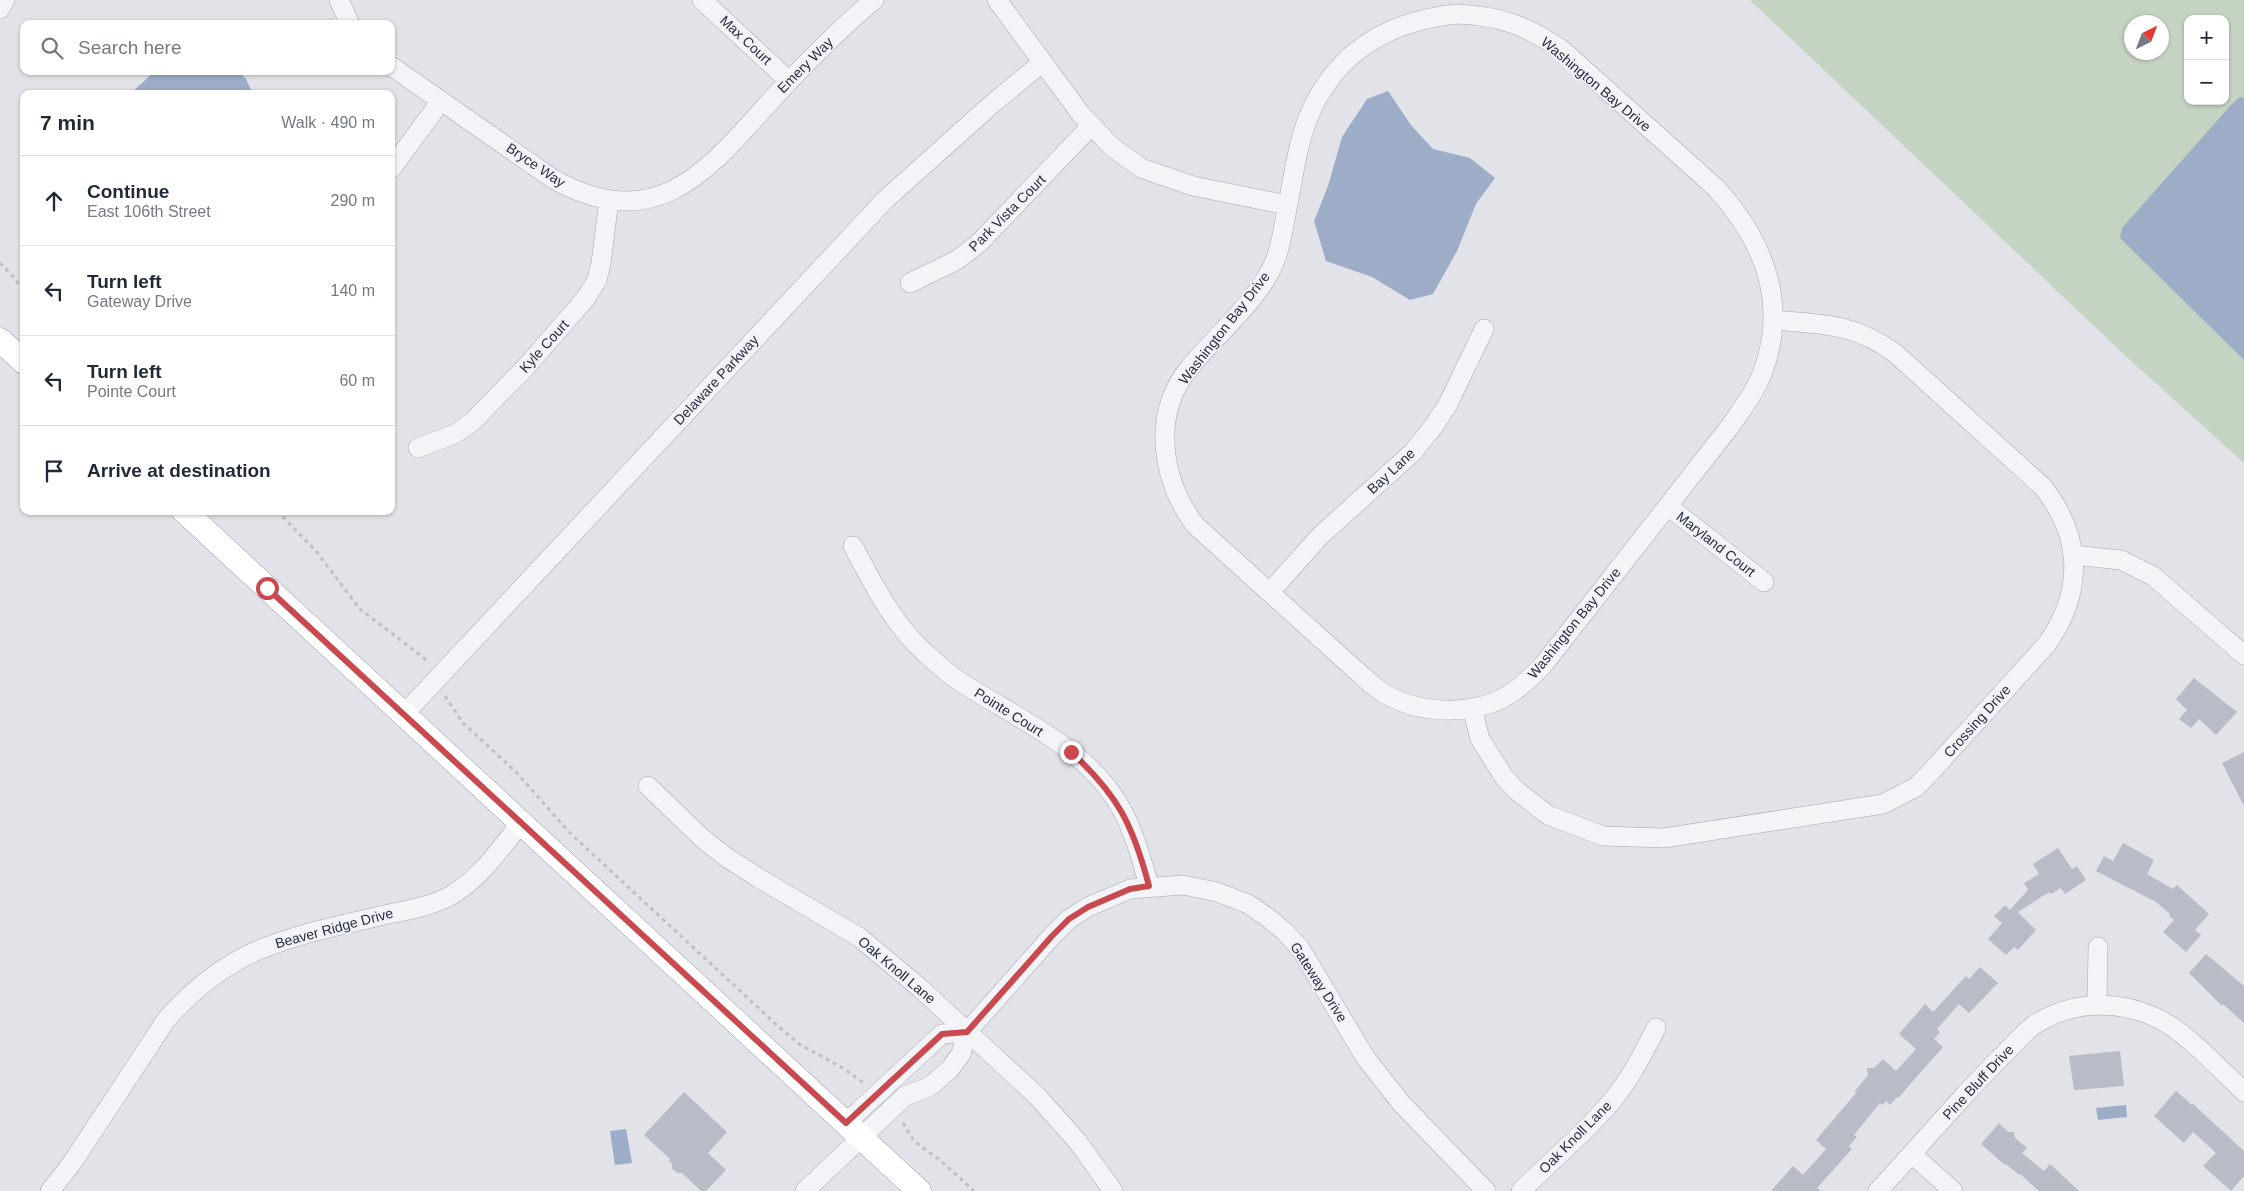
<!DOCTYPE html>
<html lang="en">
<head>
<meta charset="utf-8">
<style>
  :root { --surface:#fff; --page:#f2f2f3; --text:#1f2937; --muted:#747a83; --line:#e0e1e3 }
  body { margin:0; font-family:Arial,sans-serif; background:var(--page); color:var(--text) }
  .controls { position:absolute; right:15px; top:15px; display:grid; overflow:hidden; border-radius:10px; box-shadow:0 1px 4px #0004 }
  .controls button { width:45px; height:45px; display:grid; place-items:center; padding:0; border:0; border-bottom:1px solid var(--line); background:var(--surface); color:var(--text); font:25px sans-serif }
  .compass { position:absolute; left:2124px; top:15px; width:45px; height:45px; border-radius:50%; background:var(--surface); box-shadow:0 1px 4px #0004; rotate:42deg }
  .stop { position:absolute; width:15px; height:15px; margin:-11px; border:4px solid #ca494e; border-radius:50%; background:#fff }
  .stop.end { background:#ca494e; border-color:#fff; box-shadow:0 1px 5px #0008 }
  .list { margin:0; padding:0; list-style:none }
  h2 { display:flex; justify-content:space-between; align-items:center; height:65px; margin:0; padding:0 20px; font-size:21px }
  h2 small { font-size:16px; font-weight:400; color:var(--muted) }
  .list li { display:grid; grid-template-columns:32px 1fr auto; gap:15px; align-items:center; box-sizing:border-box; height:90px; padding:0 20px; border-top:1px solid var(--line) }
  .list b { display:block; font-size:19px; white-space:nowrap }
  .list p { margin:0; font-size:16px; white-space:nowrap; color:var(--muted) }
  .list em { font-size:16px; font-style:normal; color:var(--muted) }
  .icon { flex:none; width:28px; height:28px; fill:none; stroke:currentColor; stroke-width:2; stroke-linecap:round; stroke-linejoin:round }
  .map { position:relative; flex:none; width:2244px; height:1191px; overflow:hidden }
  .search { position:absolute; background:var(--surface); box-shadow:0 1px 4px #0004; left:20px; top:20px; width:375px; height:55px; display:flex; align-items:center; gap:12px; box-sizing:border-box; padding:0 18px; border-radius:10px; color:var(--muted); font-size:19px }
  .panel { position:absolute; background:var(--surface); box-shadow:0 1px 4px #0004; left:20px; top:90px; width:375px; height:425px; border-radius:10px }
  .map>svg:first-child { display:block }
  .green { fill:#c4d3c2; fill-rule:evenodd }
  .water { fill:#9dadc8 }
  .building { fill:#b8bcc6 }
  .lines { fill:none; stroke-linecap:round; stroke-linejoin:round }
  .minor-casing { stroke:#a6a9b3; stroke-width:20 }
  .major-casing { stroke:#a0a6b4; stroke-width:25 }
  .path { stroke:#bec1c7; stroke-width:3; stroke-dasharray:4 4; stroke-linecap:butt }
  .minor { stroke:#f3f4f7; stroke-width:19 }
  .major { stroke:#fff; stroke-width:24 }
  .route { stroke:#ca494e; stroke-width:6 }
  .labels { text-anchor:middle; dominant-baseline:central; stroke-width:4; stroke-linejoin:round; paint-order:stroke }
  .street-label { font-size:14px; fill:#292f40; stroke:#f0f2f6 }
</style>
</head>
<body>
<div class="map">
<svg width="2244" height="1191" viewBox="0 0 2244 1191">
  <rect width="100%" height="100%" fill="#e1e3e9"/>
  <path class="green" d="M1750,0H2244V463L2130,360ZM2188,19H2225V101H2188ZM2132,22H2162V52H2132Z"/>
  <g class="water">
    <path d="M155,71H238L246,79L253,94H130Z"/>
    <path d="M1388,91L1411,125L1433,149L1470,158L1495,178L1476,204L1457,251L1433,294L1410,300L1372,277L1326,261L1314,221L1328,186L1342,137L1367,99Z"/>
    <path d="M2240,97L2244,98V360L2120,238L2122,228L2231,105Z"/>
    <path d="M2126,1105L2127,1117L2098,1120L2096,1108Z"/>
    <path d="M626,1129L632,1163L615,1165L610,1131Z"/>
  </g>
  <g class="building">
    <path d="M2194,678L2237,712L2216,735L2199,719L2191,728L2179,719L2187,710L2176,699Z"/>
    <path d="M2244,752V806L2222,763Z"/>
    <path d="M2123,843L2154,860L2147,874L2173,889L2177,885L2209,914L2195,930L2201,935L2186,952L2163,932L2174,920L2169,916L2170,914L2156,902L2096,871L2104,856L2113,861Z"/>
    <path d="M2058,848L2072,869L2077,866L2086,880L2065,894L2061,888L2051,894L2049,892L2018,912L2036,930L2018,950L2014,947L2006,955L1988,939L2002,923L1994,916L2005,905L2010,910L2028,890L2024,883L2039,874L2033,864Z"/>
    <path d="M2206,954L2244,986V1023L2223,1004L2222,1006L2189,973Z"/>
    <path d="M1980,967L1998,983L1969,1013L1959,1004L1937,1029L1940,1032L1934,1039L1943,1047L1898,1098L1897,1097L1890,1105L1886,1101L1883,1105L1880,1103L1854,1135L1857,1137L1849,1146L1852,1149L1817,1188L1821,1191H1771L1793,1166L1803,1175L1826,1149L1816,1140L1856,1093L1855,1091L1868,1075L1867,1068H1874L1883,1059L1896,1071L1916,1049L1899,1034L1925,1004L1933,1012L1966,976L1969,979Z"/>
    <path d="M2120,1051L2124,1086L2074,1090L2069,1056Z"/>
    <path d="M2176,1091L2192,1105L2193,1104L2244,1151V1176L2231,1191L2203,1166L2216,1153L2193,1132L2184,1143L2154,1116Z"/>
    <path d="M684,1092L727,1132L708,1153L726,1170L706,1191H701L682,1173H678L672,1169V1164L668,1160L670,1159L644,1135Z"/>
    <path d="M1999,1123L2008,1132H2014L2015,1138L2027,1148L2022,1153L2044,1171L2050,1164L2079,1191H2039L2020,1174L2019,1175L2006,1164L2005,1165L1981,1144Z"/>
  </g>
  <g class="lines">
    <g class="minor-casing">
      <g id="minor">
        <path d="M339,0L350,24"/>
        <path d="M702,0L789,81"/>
        <path d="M997,0L1080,113L1112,147L1141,168L1193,186L1287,205"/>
        <path d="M0,9L5,0"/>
        <path d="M1457,14C1501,16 1524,25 1561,49L1716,188C1764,241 1789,304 1762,374C1754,394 1740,412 1728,429L1544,664C1534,674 1525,684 1513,692C1478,716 1425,715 1389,696C1378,691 1368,681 1359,673L1195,525C1161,479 1151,414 1190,367C1214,338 1250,307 1268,275C1282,252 1283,225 1289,199C1294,172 1298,144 1308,118C1335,52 1388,21 1457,14Z"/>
        <path d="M391,66L553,179C660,238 709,168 776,95C807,62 839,29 874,0"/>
        <path d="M391,169L441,101"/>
        <path d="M910,283L957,260L979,243L1091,126"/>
        <path d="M418,448L455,434L473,421L525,368L586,298L597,280L601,263L609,200"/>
        <path d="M1668,506L1764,582"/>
        <path d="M853,546C872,582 893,624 924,652C935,662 947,673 959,681C1015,718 1090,748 1123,812C1135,835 1142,861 1149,886"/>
        <path d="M2073,555L2121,560L2153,576L2244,655"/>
        <path d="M1270,592L1320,536L1413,452L1433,427L1448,404L1484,329"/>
        <path d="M1472,708L1480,739L1504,777L1517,791L1548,815L1603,836L1664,838L1883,804L1916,787L1927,776L2047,644C2084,591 2082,537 2043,487L1896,354C1855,323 1822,324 1773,320"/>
        <path d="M405,713L885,200L992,104L1043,62"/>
        <path d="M648,786L703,839L726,857L757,877L859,937L920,988L1037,1096L1078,1142L1113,1191"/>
        <path d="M2097,1004L2098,947"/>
        <path d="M846,1123L942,1034L967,1032"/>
        <path d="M1912,1154L1953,1191"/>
        <path d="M50,1191L72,1163L166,1020C230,947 286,938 376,917C400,911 428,908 450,896C480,879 500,849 521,823"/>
        <path d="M805,1191L905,1096L929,1087L950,1069L961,1054L967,1032L1052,936L1069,919L1088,907L1130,889L1183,885L1217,892L1248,904L1267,917L1284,931L1300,948L1365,1057L1401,1103L1486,1191"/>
        <path d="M1521,1191C1551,1161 1584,1134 1612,1101C1630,1079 1643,1054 1656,1028"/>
        <path d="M1878,1191C1906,1160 1934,1129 1962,1098C1978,1080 1995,1063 2012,1046C2019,1039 2026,1031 2034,1025C2071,1001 2117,999 2157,1018C2186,1032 2220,1069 2244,1092"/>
      </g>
    </g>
    <g class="major-casing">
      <g id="major">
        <path d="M0,340L24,362"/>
        <path d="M184,511L919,1191"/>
      </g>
    </g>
    <g class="path">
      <path d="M0,263L13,276L24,292"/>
      <path d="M277,511L316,551L360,609L429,662"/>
      <path d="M445,696L463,723L517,773L570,833L779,1027L799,1044L841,1067L864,1083"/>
      <path d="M903,1123L914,1141L940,1160L974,1191"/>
    </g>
    <use href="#minor" class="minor"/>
    <use href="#major" class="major"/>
  </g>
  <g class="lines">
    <path class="route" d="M267,588L846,1123L942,1034L967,1032L1052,936L1069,919L1088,907L1130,889L1149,886C1133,825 1118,795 1071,752"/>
  </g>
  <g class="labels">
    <g class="street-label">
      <text transform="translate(746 40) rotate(43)">Max Court</text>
      <text transform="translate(805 65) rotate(-45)">Emery Way</text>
      <text transform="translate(1596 84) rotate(40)">Washington Bay Drive</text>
      <text transform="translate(536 165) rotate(34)">Bryce Way</text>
      <text transform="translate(1007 213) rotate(-45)">Park Vista Court</text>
      <text transform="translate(1224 328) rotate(-52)">Washington Bay Drive</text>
      <text transform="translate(544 346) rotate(-48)">Kyle Court</text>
      <text transform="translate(716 380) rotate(-47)">Delaware Parkway</text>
      <text transform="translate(1391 471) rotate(-43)">Bay Lane</text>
      <text transform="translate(1716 544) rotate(38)">Maryland Court</text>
      <text transform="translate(1574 623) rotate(-51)">Washington Bay Drive</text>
      <text transform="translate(1009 712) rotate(32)">Pointe Court</text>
      <text transform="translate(1977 721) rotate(-48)">Crossing Drive</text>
      <text transform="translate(334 928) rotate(-15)">Beaver Ridge Drive</text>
      <text transform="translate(897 970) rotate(40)">Oak Knoll Lane</text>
      <text transform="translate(1319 982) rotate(57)">Gateway Drive</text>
      <text transform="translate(1978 1082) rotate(-47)">Pine Bluff Drive</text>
      <text transform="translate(1575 1137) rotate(-45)">Oak Knoll Lane</text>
    </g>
  </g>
</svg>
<div class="controls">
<button>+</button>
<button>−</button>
</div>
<svg class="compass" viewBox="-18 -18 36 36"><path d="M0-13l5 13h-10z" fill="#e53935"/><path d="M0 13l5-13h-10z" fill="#747a83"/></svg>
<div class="stop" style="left:267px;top:588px"></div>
<div class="stop end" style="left:1071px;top:752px"></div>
<div class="search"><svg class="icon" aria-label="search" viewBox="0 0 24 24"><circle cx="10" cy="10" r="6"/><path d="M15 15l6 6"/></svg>Search here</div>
<section class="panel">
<h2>7 min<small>Walk · 490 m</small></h2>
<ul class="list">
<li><svg class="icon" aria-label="ahead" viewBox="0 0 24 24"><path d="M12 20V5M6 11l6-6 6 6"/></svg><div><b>Continue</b><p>East 106th Street</p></div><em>290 m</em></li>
<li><svg class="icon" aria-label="left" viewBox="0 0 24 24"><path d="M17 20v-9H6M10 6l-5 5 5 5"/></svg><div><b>Turn left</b><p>Gateway Drive</p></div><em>140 m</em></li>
<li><svg class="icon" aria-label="left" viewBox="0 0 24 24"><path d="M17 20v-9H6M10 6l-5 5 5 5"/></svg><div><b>Turn left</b><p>Pointe Court</p></div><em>60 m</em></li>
<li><svg class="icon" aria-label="arrive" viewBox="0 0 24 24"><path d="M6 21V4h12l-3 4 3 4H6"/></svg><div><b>Arrive at destination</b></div></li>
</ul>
</section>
</div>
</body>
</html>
